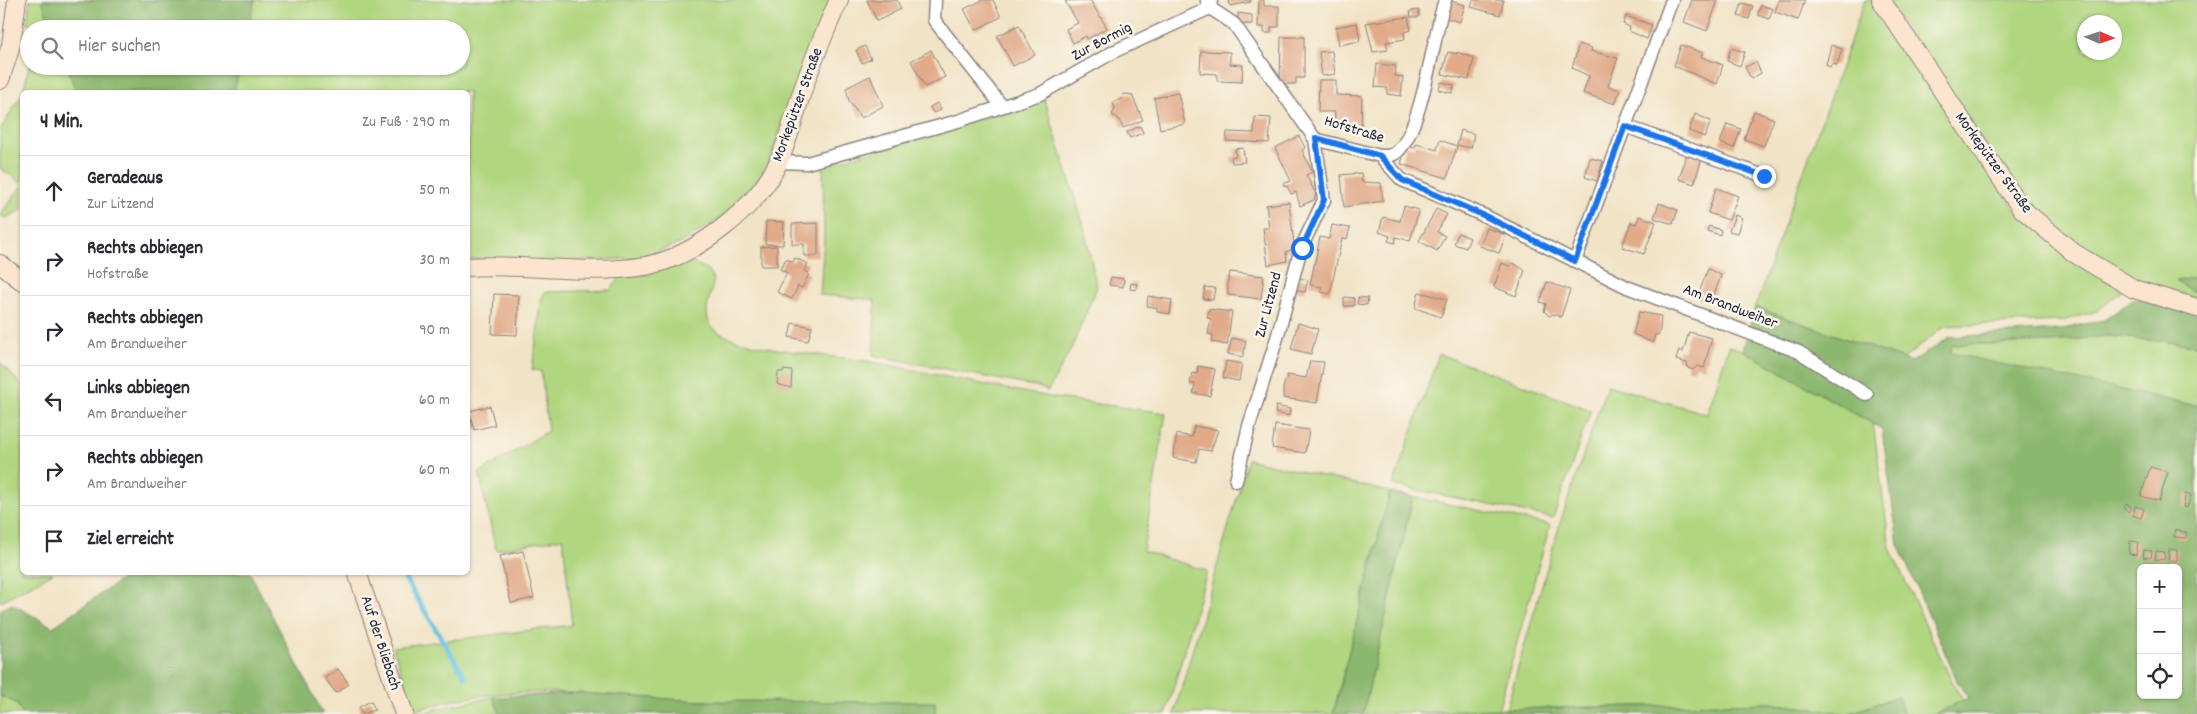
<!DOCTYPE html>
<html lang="de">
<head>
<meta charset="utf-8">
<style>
  :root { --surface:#fff; --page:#f7f7f7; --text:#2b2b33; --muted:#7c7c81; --line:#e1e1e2 }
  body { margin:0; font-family:Dekko,sans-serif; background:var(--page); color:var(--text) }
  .controls { position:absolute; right:15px; bottom:15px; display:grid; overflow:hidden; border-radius:8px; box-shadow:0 1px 4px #0004 }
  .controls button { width:45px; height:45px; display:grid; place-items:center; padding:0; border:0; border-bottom:1px solid var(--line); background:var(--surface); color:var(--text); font:25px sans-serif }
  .compass { position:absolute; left:2077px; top:15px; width:45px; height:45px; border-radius:50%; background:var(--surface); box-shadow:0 1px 4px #0004; rotate:93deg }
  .stop { position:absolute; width:15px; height:15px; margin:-11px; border:4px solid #1a73e8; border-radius:50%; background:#fff }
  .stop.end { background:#1a73e8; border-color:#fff; box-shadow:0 1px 5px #0008 }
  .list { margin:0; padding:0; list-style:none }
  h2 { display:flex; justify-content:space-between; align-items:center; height:65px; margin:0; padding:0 20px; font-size:21px }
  h2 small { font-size:16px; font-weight:400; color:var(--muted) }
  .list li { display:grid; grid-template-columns:32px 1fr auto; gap:15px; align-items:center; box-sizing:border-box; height:70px; padding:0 20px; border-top:1px solid var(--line) }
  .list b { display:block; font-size:19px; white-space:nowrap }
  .list p { margin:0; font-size:16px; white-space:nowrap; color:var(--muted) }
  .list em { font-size:16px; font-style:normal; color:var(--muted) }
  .icon { flex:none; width:28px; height:28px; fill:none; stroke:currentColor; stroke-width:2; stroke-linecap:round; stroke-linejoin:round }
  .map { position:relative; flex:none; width:2197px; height:714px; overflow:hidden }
  .search { position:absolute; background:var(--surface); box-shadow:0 1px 4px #0004; left:20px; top:20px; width:450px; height:55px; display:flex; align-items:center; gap:12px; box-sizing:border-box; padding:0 18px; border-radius:28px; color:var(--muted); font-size:19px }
  .panel { position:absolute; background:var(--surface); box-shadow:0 1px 4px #0004; left:20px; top:90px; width:450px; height:485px; border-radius:8px }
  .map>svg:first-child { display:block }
  .green { fill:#b1d680; stroke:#6a7c5e; fill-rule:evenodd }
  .forest { fill:#8cb76e; stroke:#576c54; fill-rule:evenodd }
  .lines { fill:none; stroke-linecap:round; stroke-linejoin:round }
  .stream { stroke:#64c2e2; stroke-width:5 }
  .building { fill:#e1aa89 }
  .street-casing { stroke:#8a8280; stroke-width:15 }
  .secondary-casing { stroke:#8a8280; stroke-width:20 }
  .street { stroke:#fff; stroke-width:12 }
  .secondary { stroke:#fce5cf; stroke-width:18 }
  .route { stroke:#1a73e8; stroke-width:6 }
  .labels { text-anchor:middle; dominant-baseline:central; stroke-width:5; stroke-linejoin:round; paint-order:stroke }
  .street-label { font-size:16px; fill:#22223b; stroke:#fbf7ec }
</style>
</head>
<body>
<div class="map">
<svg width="2197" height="714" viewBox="0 0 2197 714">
  <rect width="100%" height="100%" fill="#fbf7ec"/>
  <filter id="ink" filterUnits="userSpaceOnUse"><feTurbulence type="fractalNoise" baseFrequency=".02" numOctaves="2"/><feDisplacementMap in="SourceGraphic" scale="10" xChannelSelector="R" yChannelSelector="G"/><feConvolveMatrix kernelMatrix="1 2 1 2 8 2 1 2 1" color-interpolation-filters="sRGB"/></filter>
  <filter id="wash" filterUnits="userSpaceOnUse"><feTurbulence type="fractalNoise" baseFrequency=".0096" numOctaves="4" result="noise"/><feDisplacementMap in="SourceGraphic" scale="20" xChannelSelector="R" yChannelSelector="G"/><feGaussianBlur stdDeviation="1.12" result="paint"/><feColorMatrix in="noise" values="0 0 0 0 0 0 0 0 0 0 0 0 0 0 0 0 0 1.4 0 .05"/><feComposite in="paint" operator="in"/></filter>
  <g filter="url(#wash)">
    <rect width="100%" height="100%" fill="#f1e3c6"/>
    <g class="green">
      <path d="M30,0H830L808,51L769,162L754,186L720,219L679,244L638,258L561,262L468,259V92H23L29,66H461V29H31L32,24L27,23Z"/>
      <path d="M1865,0H1874L2018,214L2123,290L2097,311L2062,321L1945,326L1903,359L1755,307Z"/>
      <path d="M1886,0H2197V277L2176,282L2197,293V298L2141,282L2078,250L2025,205ZM2084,22H2114V52H2084Z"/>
      <path d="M22,94V184L0,168V130Z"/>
      <path d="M1044,99L1083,223L1097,287L1071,349L1048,391L1038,387L873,355L875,300L820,295L824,237L823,166Z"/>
      <path d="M22,186V210L5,218L0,215Z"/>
      <path d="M690,261L708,270L714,280C711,296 700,316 714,329C735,349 839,356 872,362C932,373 991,387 1050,397C1089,403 1128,408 1166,413L1143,551L1207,571L1166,714H935V702C856,703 777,704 699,701C604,697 506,679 414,711L393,647L572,625L563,538L496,550L479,473L548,431L541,371L532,370L542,298L545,292L611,290L620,277L650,274Z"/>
      <path d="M2108,336L2197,345V406L1949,354L1952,345L2052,342Z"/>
      <path d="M1729,346L1743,350L1873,424L1890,548L1953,684L1963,700L1935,714H1903L1898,696L1848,714L1771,703L1506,709L1560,523L1607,385L1707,414Z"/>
      <path d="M1439,354L1591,410L1553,518L1393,485Z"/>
      <path d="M0,362L22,386V572L53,573L0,602Z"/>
      <path d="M1248,459L1390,492L1333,714H1174Z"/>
      <path d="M1413,497L1550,525L1498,710L1363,714Z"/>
      <path d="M0,696L16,703L23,714H0Z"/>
      <path d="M493,697L500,714H422L440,708Z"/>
    </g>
    <g class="forest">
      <path d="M42,0H255L248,29H52Z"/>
      <path d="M67,66H240L234,92H76Z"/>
      <path d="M2197,277V293L2175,281Z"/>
      <path d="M2136,298L2197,314V345L2108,336L2052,342L1952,345L1950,353L2197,406V714H1935L1968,698L1958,683L1898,544L1882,429L1743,350L1755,307L1912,362L1950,337L2058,330L2104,320ZM2141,568H2178V695H2141Z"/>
      <path d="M1390,492L1413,497L1363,714H1333Z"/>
      <path d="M131,573H250L323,714H23L16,703L0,696V610L12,604L53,627Z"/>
      <path d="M581,693L700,701L935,702V714H500L493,697Z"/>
      <path d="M1898,696L1903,714H1418L1464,710L1771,703L1848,714Z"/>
    </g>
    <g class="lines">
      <path class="stream" d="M401,572L465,677"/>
    </g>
    <g id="blocks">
      <g class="building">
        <path d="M867,0H897L901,9L877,21Z"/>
        <path d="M983,0H993L1001,17L975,30L964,9Z"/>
        <path d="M1090,0L1107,28L1087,39L1086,36L1073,43L1066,29L1078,23L1065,1Z"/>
        <path d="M1229,0H1251V2L1230,6Z"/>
        <path d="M1259,0H1264V6H1279V27H1271V33H1264V27H1258Z"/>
        <path d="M1473,0H1504L1500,15L1471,7Z"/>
        <path d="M1692,0H1718L1707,31L1684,22Z"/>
        <path d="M1779,0H1805L1798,20L1775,12Z"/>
        <path d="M1451,1L1465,5L1460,22L1446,18Z"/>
        <path d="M1742,3L1753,6L1749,19L1738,16Z"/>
        <path d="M1761,5L1773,9L1769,19L1758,15Z"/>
        <path d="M1419,10V17H1411L1410,11Z"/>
        <path d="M1238,13L1252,15V24H1243L1238,18Z"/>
        <path d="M1626,16L1652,25L1647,39L1629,31L1630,27L1623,24Z"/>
        <path d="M1408,17L1411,30L1404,32L1405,39L1386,42L1388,50L1373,52L1366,23Z"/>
        <path d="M1357,23L1360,41L1339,45L1336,27Z"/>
        <path d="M1019,25L1035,55L1013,66L997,36Z"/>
        <path d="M1281,37H1304V78H1296V84H1284L1280,78Z"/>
        <path d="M1579,44L1592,48L1591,51L1618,58L1608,86L1620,90L1615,104L1583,93L1589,76L1572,68Z"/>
        <path d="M1681,45L1703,53L1701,57L1723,65L1717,84L1674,66Z"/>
        <path d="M1831,45L1842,49L1837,65L1832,64L1830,67L1826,65Z"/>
        <path d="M865,46L871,59L862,63L856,50Z"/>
        <path d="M1731,48L1745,52L1740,66L1727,61Z"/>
        <path d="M931,50L945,77L925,87L911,61Z"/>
        <path d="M1201,51L1230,52V64L1243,65L1242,82L1217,81V74L1200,73Z"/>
        <path d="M1332,51L1335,74L1322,76L1319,52Z"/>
        <path d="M1448,52L1457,54V52L1474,58L1469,80L1442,74Z"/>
        <path d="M1756,62L1761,73L1751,79L1745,67Z"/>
        <path d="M1377,64L1396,66L1395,76L1403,77L1401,96L1387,94V88L1375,87Z"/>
        <path d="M870,76L883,106L861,118L849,101L846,88Z"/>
        <path d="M1319,80H1336V95L1362,96L1361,129H1334L1335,112H1318Z"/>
        <path d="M1441,82L1454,85L1452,93L1439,90Z"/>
        <path d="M1178,93L1185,124L1160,129L1154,98Z"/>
        <path d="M1126,94L1132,95L1143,120L1123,128L1118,118L1112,115L1115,109L1113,103L1123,98L1122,95Z"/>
        <path d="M937,103L941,110L933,113L930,107Z"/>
        <path d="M1754,111L1774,119L1764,146L1744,139Z"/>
        <path d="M1695,114L1711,121L1705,137L1689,131Z"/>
        <path d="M1255,117L1271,118L1269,143L1226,141L1227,132L1254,133Z"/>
        <path d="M1727,124L1741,129L1734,148L1720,143Z"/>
        <path d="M1140,126L1143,133L1130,138L1127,132Z"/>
        <path d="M1461,130L1474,134L1471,148L1457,145Z"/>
        <path d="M1299,136L1305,148L1302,150L1312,172L1306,175L1316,194L1314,200L1300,206L1296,192L1291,194L1287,186L1285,187L1283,184L1291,181L1275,148Z"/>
        <path d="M1440,140L1457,146L1447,178L1401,164L1406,146L1415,148L1416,144L1437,150Z"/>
        <path d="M1243,148L1245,162L1232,163L1231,157L1236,156L1235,149Z"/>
        <path d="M1687,153L1702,158L1694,184L1679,179Z"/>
        <path d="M1590,158L1603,161L1597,181L1585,177Z"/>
        <path d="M1361,173L1362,182L1381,183L1383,201L1344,207L1341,175Z"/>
        <path d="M1716,188L1738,196L1729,220L1708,213Z"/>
        <path d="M1289,202L1294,244L1290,251H1286L1287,261L1268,265L1263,228H1269L1266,205Z"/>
        <path d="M1659,203L1678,210L1673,224L1654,218Z"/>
        <path d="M1404,206L1419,210L1410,241L1396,237L1395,243L1388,241L1390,236L1379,232L1383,217L1400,221Z"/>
        <path d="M1436,209L1447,214L1437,232L1445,236L1437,251L1419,241Z"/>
        <path d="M1735,215L1742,218L1737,233L1729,231Z"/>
        <path d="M1639,216L1656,222L1644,254L1622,247L1631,222L1636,224Z"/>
        <path d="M766,221L784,222L783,245L765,244Z"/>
        <path d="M818,223V256H804V244H792V224Z"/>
        <path d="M1332,225L1350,228L1347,239L1342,238L1330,294L1321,292L1322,287L1310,285L1320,237L1329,239Z"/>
        <path d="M1709,226L1721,230L1720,235L1707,231Z"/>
        <path d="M1487,228L1506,235L1499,253L1480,246Z"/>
        <path d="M1458,233L1470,238L1466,248L1454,244Z"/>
        <path d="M777,246V266H761V247Z"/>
        <path d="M795,258L808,264L804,271L809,274L802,288L798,286L792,299L777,292L787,273L780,269L786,259L793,262Z"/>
        <path d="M1502,263L1509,266L1513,263L1525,270L1516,296L1494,287Z"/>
        <path d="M1708,269L1721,275L1711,303L1697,298Z"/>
        <path d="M1230,272L1264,276L1261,299L1228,295V281Z"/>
        <path d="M1111,277L1124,279L1123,287L1109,285Z"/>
        <path d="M1296,277L1308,280L1305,292L1293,290Z"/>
        <path d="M1547,282L1570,290L1561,317L1553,314L1549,316L1544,311L1546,304L1540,302Z"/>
        <path d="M1131,283L1137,284L1136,290L1130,289Z"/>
        <path d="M1205,287L1215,288L1213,300L1203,299Z"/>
        <path d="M1419,292L1447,299L1441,317L1415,308Z"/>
        <path d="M494,294L519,295L517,335L492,334Z"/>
        <path d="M1148,296L1172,300L1170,314L1157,312V308L1147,306Z"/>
        <path d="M1344,297L1354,298V306H1344Z"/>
        <path d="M1358,297L1368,298L1367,305L1357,304Z"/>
        <path d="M1209,309L1232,312L1227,345L1212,342L1213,335L1208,334L1211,319L1207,318Z"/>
        <path d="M1639,312L1661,316L1660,330L1658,335H1655L1653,343L1633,334Z"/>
        <path d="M792,323L812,327L808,341L789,337Z"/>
        <path d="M1298,323L1318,329L1311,354L1291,349Z"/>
        <path d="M1689,332L1712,338L1704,368L1697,366L1693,370L1688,368L1687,363L1676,360L1679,350L1683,352Z"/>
        <path d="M1232,338L1246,341L1243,357L1228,354Z"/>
        <path d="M1226,361L1242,364L1239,381L1223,378Z"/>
        <path d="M1310,361L1324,362L1317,403L1283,398V388L1287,375L1306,378Z"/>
        <path d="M1198,366L1215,369L1210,396L1193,393L1195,384H1190L1192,373L1197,374Z"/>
        <path d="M783,370L792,371L791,388L777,384L778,372H783Z"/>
        <path d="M490,406L495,425L474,430L469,411Z"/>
        <path d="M1276,406L1290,409L1289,416L1275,413Z"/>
        <path d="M1275,425L1309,430L1305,453L1272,448Z"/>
        <path d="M1194,426L1218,430L1211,451L1199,449L1196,462L1173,458L1177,434L1192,437Z"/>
        <path d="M2150,467L2168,472L2159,501L2141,496Z"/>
        <path d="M2186,493L2191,495L2187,508L2183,507Z"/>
        <path d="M2126,504L2131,506L2129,512L2124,509Z"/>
        <path d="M2135,506L2144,509L2141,518L2132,515Z"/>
        <path d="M2175,529L2187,533L2186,538L2174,537Z"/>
        <path d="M2130,541L2138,542L2136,555L2129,554Z"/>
        <path d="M2169,549L2177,550V561L2168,560Z"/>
        <path d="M2144,550L2152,551L2151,558L2143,557Z"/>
        <path d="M523,551L534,598L511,603L500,556Z"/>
        <path d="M2156,551L2165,552L2164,560L2155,559Z"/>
        <path d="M338,669L349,684L336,693L325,678Z"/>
        <path d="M371,701L375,710L362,714L359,707Z"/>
      </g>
    </g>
  </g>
  <g filter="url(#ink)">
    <use href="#blocks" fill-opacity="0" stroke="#8a8280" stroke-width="1"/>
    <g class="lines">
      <g class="street-casing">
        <g id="street">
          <path d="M935,0L934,20L1001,105"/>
          <path d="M1207,1L1210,8L1234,24L1315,139L1380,156C1387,156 1393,156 1398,151C1423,126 1433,36 1445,0"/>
          <path d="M1625,126L1764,176"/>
          <path d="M1380,156L1402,180L1485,216L1627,287L1799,352L1867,395"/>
          <path d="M778,162L807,163L958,121L1040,94L1115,51L1210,8L1211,0"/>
          <path d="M1575,261L1672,0"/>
          <path d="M1236,481L1249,426L1277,338L1301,248L1324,200L1315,139"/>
        </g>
      </g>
      <g class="secondary-casing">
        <g id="secondary">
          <path d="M1881,0L2021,208L2074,253L2134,289L2197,308"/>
          <path d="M0,80L11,45L17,0"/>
          <path d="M0,264L22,281"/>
          <path d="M468,267C526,263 586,276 645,266C695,257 757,208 778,163C788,141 794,117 801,95C812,62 825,31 839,0"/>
          <path d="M357,572L404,714"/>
        </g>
      </g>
      <use href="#street" class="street"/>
      <use href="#secondary" class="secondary"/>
    </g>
  </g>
  <g class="lines" filter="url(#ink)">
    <path class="route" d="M1302,248L1324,200L1316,138L1380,156L1402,180L1485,216L1575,261L1625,126L1764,176"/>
  </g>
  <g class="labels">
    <g class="street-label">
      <text transform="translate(1102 42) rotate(-28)">Zur Bormig</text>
      <text transform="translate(798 105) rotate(-70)">Morkepützer Straße</text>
      <text transform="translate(1354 130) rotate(17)">Hofstraße</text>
      <text transform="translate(1993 163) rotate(54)">Morkepützer Straße</text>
      <text transform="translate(1269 305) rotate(-75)">Zur Litzend</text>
      <text transform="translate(1730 307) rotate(21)">Am Brandweiher</text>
      <text transform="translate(380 643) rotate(72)">Auf der Bliebach</text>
    </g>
  </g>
</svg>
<div class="controls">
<button>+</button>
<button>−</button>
<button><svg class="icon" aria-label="locate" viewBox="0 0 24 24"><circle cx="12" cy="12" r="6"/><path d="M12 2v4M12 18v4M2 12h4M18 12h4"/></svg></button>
</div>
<svg class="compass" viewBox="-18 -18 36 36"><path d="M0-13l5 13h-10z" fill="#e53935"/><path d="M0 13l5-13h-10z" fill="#7c7c81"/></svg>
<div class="stop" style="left:1302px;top:248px"></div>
<div class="stop end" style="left:1764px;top:176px"></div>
<div class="search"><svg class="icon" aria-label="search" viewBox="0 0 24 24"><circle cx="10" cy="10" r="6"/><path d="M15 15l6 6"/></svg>Hier suchen</div>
<section class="panel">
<h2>4 Min.<small>Zu Fuß · 290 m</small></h2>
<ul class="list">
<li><svg class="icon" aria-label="ahead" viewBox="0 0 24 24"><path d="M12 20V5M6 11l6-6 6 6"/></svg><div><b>Geradeaus</b><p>Zur Litzend</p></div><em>50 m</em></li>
<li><svg class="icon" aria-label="right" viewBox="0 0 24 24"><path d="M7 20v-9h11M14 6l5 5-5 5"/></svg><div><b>Rechts abbiegen</b><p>Hofstraße</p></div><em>30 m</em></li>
<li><svg class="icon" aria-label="right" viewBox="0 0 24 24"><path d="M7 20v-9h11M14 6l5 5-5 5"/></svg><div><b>Rechts abbiegen</b><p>Am Brandweiher</p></div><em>90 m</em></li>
<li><svg class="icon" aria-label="left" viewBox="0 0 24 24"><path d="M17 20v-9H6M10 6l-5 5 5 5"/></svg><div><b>Links abbiegen</b><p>Am Brandweiher</p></div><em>60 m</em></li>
<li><svg class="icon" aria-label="right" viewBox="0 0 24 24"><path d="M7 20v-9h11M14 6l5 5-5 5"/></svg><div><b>Rechts abbiegen</b><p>Am Brandweiher</p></div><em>60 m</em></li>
<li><svg class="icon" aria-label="arrive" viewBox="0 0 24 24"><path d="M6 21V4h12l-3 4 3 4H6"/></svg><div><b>Ziel erreicht</b></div></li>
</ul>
</section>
</div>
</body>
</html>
